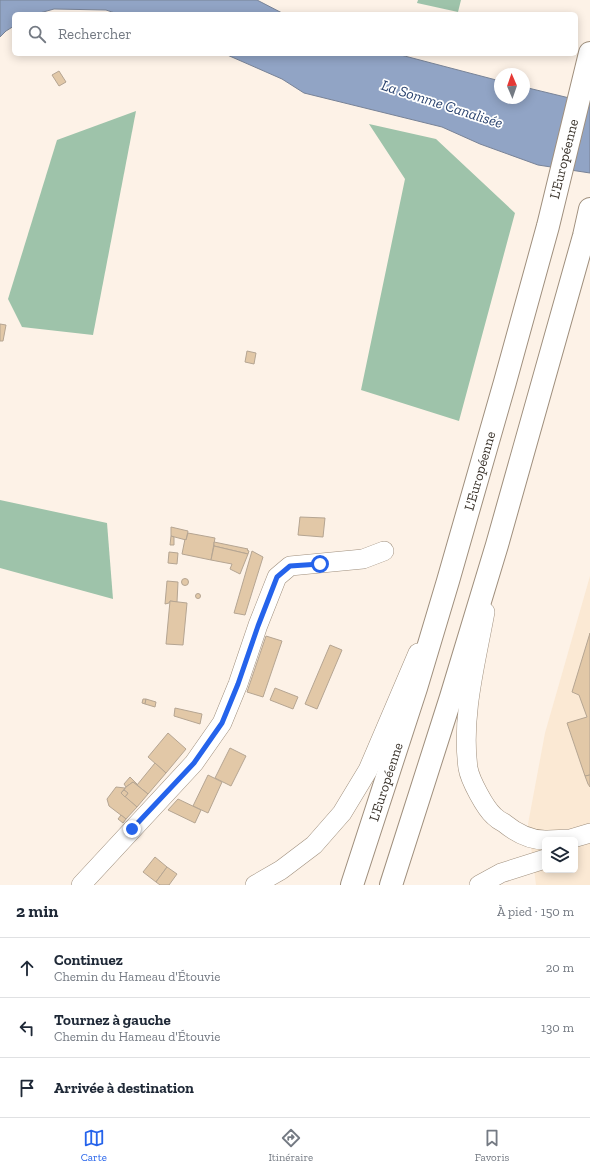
<!DOCTYPE html>
<html lang="fr">
<head>
<meta charset="utf-8">
<style>
  :root { --surface:#fff; --page:#f2f2f3; --text:#1f2937; --muted:#747a83; --line:#e0e1e3; --accent:#2563eb }
  body { margin:0; font-family:"Zilla Slab",serif; background:var(--page); color:var(--text) }
  .controls { position:absolute; right:12px; bottom:12px; display:grid; overflow:hidden; border-radius:6px; box-shadow:0 2px 10px #0003 }
  .controls button { width:36px; height:36px; display:grid; place-items:center; padding:0; border:0; border-bottom:1px solid var(--line); background:var(--surface); color:var(--text); font:20px sans-serif }
  .compass { position:absolute; left:494px; top:68px; width:36px; height:36px; border-radius:50%; background:var(--surface); box-shadow:0 2px 10px #0003; rotate:358deg }
  .stop { position:absolute; width:12px; height:12px; margin:-9px; border:3px solid #2563eb; border-radius:50%; background:#fff }
  .stop.end { background:#2563eb; border-color:#fff; box-shadow:0 1px 4px #0008 }
  .list { margin:0; padding:0; list-style:none }
  h2 { display:flex; justify-content:space-between; align-items:center; height:52px; margin:0; padding:0 16px; font-size:17px }
  h2 small { font-size:13px; font-weight:400; color:var(--muted) }
  .list li { display:grid; grid-template-columns:26px 1fr auto; gap:12px; align-items:center; box-sizing:border-box; height:60px; padding:0 16px; border-top:1px solid var(--line) }
  .list b { display:block; font-size:15px; white-space:nowrap }
  .list p { margin:0; font-size:13px; white-space:nowrap; color:var(--muted) }
  .list em { font-size:13px; font-style:normal; color:var(--muted) }
  .icon { flex:none; width:22px; height:22px; fill:none; stroke:currentColor; stroke-width:2; stroke-linecap:round; stroke-linejoin:round }
  .map { position:relative; flex:none; width:590px; height:885px; overflow:hidden }
  .search { position:absolute; background:var(--surface); box-shadow:0 2px 10px #0003; left:12px; right:12px; top:12px; height:44px; display:flex; align-items:center; gap:10px; box-sizing:border-box; padding:0 14px; border-radius:6px; color:var(--muted); font-size:15px }
  .sheet { height:232px; background:var(--surface) }
  nav { display:flex; justify-content:space-around; align-items:center; box-sizing:border-box; height:56px; border-top:1px solid var(--line); background:var(--surface); font-size:11px; color:var(--muted) }
  nav a { display:grid; justify-items:center; gap:2px }
  nav .on { color:var(--accent) }
  .map>svg:first-child { display:block }
  .built { fill:#fbe9d4; fill-rule:evenodd }
  .forest { fill:#9ec3aa }
  .water { fill:#91a4c5; stroke:#788397 }
  .building { fill:#e2c8a7; stroke:#b5a592 }
  .lines { fill:none; stroke-linecap:round; stroke-linejoin:round }
  .minor-casing { stroke:#9f8f7d; stroke-width:20 }
  .highway-casing { stroke:#9f8f7d; stroke-width:24 }
  .minor { stroke:#fff; stroke-width:19 }
  .highway { stroke:#fff; stroke-width:22 }
  .route { stroke:#2563eb; stroke-width:5 }
  .labels { text-anchor:middle; dominant-baseline:central; stroke-width:3.5; stroke-linejoin:round; paint-order:stroke }
  .street-label { font-size:14px; fill:#3c352d; stroke:#fff }
  .water-label { font-size:15px; font-style:italic; fill:#29426e; stroke:#fff }
</style>
</head>
<body>
<div class="map">
<svg width="590" height="885" viewBox="0 0 590 885">
  <rect width="100%" height="100%" fill="#fdf2e7"/>
  <path class="built" d="M590,576V885H536L528,824L545,733ZM545,840H575V870H545Z"/>
  <g class="forest">
    <path d="M418,0H461L458,12L417,3Z"/>
    <path d="M136,111L93,335L22,327L8,299L57,140Z"/>
    <path d="M369,124L436,139L515,213L459,421L361,390L405,179Z"/>
    <path d="M0,500L107,523L113,599L0,568Z"/>
  </g>
  <g class="water">
    <path d="M0,0H257L284,14H118L106,10L54,9L36,14H14V26L6,31L0,37Z"/>
    <path d="M225,54H397L500,81V98H524V87L590,103V173L538,165L480,144L442,127L304,93L282,79Z"/>
  </g>
  <g class="building">
    <path d="M59,71L66,82L59,86L52,75Z"/>
    <path d="M0,324L6,325L3,341H0Z"/>
    <path d="M247,351L256,353L254,364L245,362Z"/>
    <path d="M300,517L325,518L323,537L298,535Z"/>
    <path d="M171,527L188,531L186,540L171,536Z"/>
    <path d="M188,533L215,538L211,560L182,554L185,539L186,540Z"/>
    <path d="M171,536L174,537V545H170Z"/>
    <path d="M214,542L248,549L247,550L249,551L248,554L214,546Z"/>
    <path d="M214,546L248,554L240,574L230,569L232,564L211,560Z"/>
    <path d="M252,551L263,557L245,615L234,613Z"/>
    <path d="M169,552L178,553L177,564L168,563Z"/>
    <circle cx="185" cy="582" r="3.5"/>
    <path d="M167,581L178,582L177,602L170,601L169,603L165,604Z"/>
    <circle cx="198" cy="596" r="2.5"/>
    <path d="M170,601L187,603L183,645L166,644Z"/>
    <path d="M590,633V775L585,776L567,723L587,717L579,695L572,692Z"/>
    <path d="M266,636L282,641L263,697L247,692Z"/>
    <path d="M330,645L342,650L317,709L305,704Z"/>
    <path d="M275,688L298,697L293,709L270,700Z"/>
    <path d="M143,699H146L145,704L142,703Z"/>
    <path d="M146,699L156,702L155,707L145,704Z"/>
    <path d="M175,708L202,714L200,724L174,716Z"/>
    <path d="M168,733L186,749L166,773L148,757Z"/>
    <path d="M230,748L246,756L231,786L215,778Z"/>
    <path d="M155,763L166,773L148,794L137,785Z"/>
    <path d="M208,775L222,782L208,813L193,806Z"/>
    <path d="M590,775V787L588,784L585,776Z"/>
    <path d="M130,777L137,784V785L133,782L126,787L124,784Z"/>
    <path d="M133,782L148,794L137,807L125,797L128,793L124,790L126,787Z"/>
    <path d="M116,787L125,788L121,793L137,807L126,819L109,806L107,799Z"/>
    <path d="M124,790L128,793L125,797L121,793Z"/>
    <path d="M178,799L201,810L195,823L168,810Z"/>
    <path d="M121,815L126,819L123,823L118,819Z"/>
    <path d="M155,857L167,867L156,882L143,872Z"/>
    <path d="M167,867L177,874L169,885H160L156,882Z"/>
  </g>
  <g class="lines">
    <g class="minor-casing">
      <g id="minor">
        <path d="M485,612C476,662 461,717 468,768C470,780 485,808 494,816C497,819 500,821 504,823C515,832 530,840 545,840"/>
        <path d="M548,840L570,839L590,833"/>
        <path d="M81,885L194,763L222,723L238,684L258,625L277,577L290,566L363,559L384,551"/>
        <path d="M255,885L281,870L314,845L342,813L368,770L418,653"/>
        <path d="M479,885L501,873L545,859"/>
      </g>
    </g>
    <g class="highway-casing">
      <g id="highway">
        <path d="M352,885L416,688L448,581L505,382L548,226L590,53"/>
        <path d="M391,885L451,697L497,545L584,236L590,209"/>
      </g>
    </g>
    <use href="#minor" class="minor"/>
    <use href="#highway" class="highway"/>
  </g>
  <g class="lines">
    <path class="route" d="M132,829L194,763L222,723L238,684L258,626L277,577L290,566L320,564"/>
  </g>
  <g class="labels">
    <g class="street-label">
      <text transform="translate(564 159) rotate(-76)">L'Européenne</text>
      <text transform="translate(480 471) rotate(-74)">L'Européenne</text>
      <text transform="translate(386 782) rotate(-72)">L'Européenne</text>
    </g>
    <g class="water-label">
      <text transform="translate(442 104) rotate(18)">La Somme Canalisée</text>
    </g>
  </g>
</svg>
<div class="controls">
<button><svg class="icon" aria-label="layers" viewBox="0 0 24 24"><path d="M12 4l9 5-9 5-9-5zM3 14l9 5 9-5"/></svg></button>
</div>
<svg class="compass" viewBox="-18 -18 36 36"><path d="M0-13l5 13h-10z" fill="#e53935"/><path d="M0 13l5-13h-10z" fill="#747a83"/></svg>
<div class="stop" style="left:320px;top:564px"></div>
<div class="stop end" style="left:132px;top:829px"></div>
<div class="search"><svg class="icon" aria-label="search" viewBox="0 0 24 24"><circle cx="10" cy="10" r="6"/><path d="M15 15l6 6"/></svg>Rechercher</div>
</div>
<section class="sheet">
<h2>2 min<small>À pied · 150 m</small></h2>
<ul class="list">
<li><svg class="icon" aria-label="ahead" viewBox="0 0 24 24"><path d="M12 20V5M6 11l6-6 6 6"/></svg><div><b>Continuez</b><p>Chemin du Hameau d'Étouvie</p></div><em>20 m</em></li>
<li><svg class="icon" aria-label="left" viewBox="0 0 24 24"><path d="M17 20v-9H6M10 6l-5 5 5 5"/></svg><div><b>Tournez à gauche</b><p>Chemin du Hameau d'Étouvie</p></div><em>130 m</em></li>
<li><svg class="icon" aria-label="arrive" viewBox="0 0 24 24"><path d="M6 21V4h12l-3 4 3 4H6"/></svg><div><b>Arrivée à destination</b></div></li>
</ul>
</section>
<nav>
<a class="on"><svg class="icon" aria-label="map" viewBox="0 0 24 24"><path d="M3 6l6-2 6 2 6-2v14l-6 2-6-2-6 2zM9 4v14M15 6v14"/></svg>Carte</a>
<a><svg class="icon" aria-label="directions" viewBox="0 0 24 24"><path d="M12 3l9 9-9 9-9-9zM9 14v-3h6M13 9l2 2-2 2"/></svg>Itinéraire</a>
<a><svg class="icon" aria-label="saved" viewBox="0 0 24 24"><path d="M7 4h10v16l-5-4-5 4z"/></svg>Favoris</a>
</nav>
</body>
</html>
